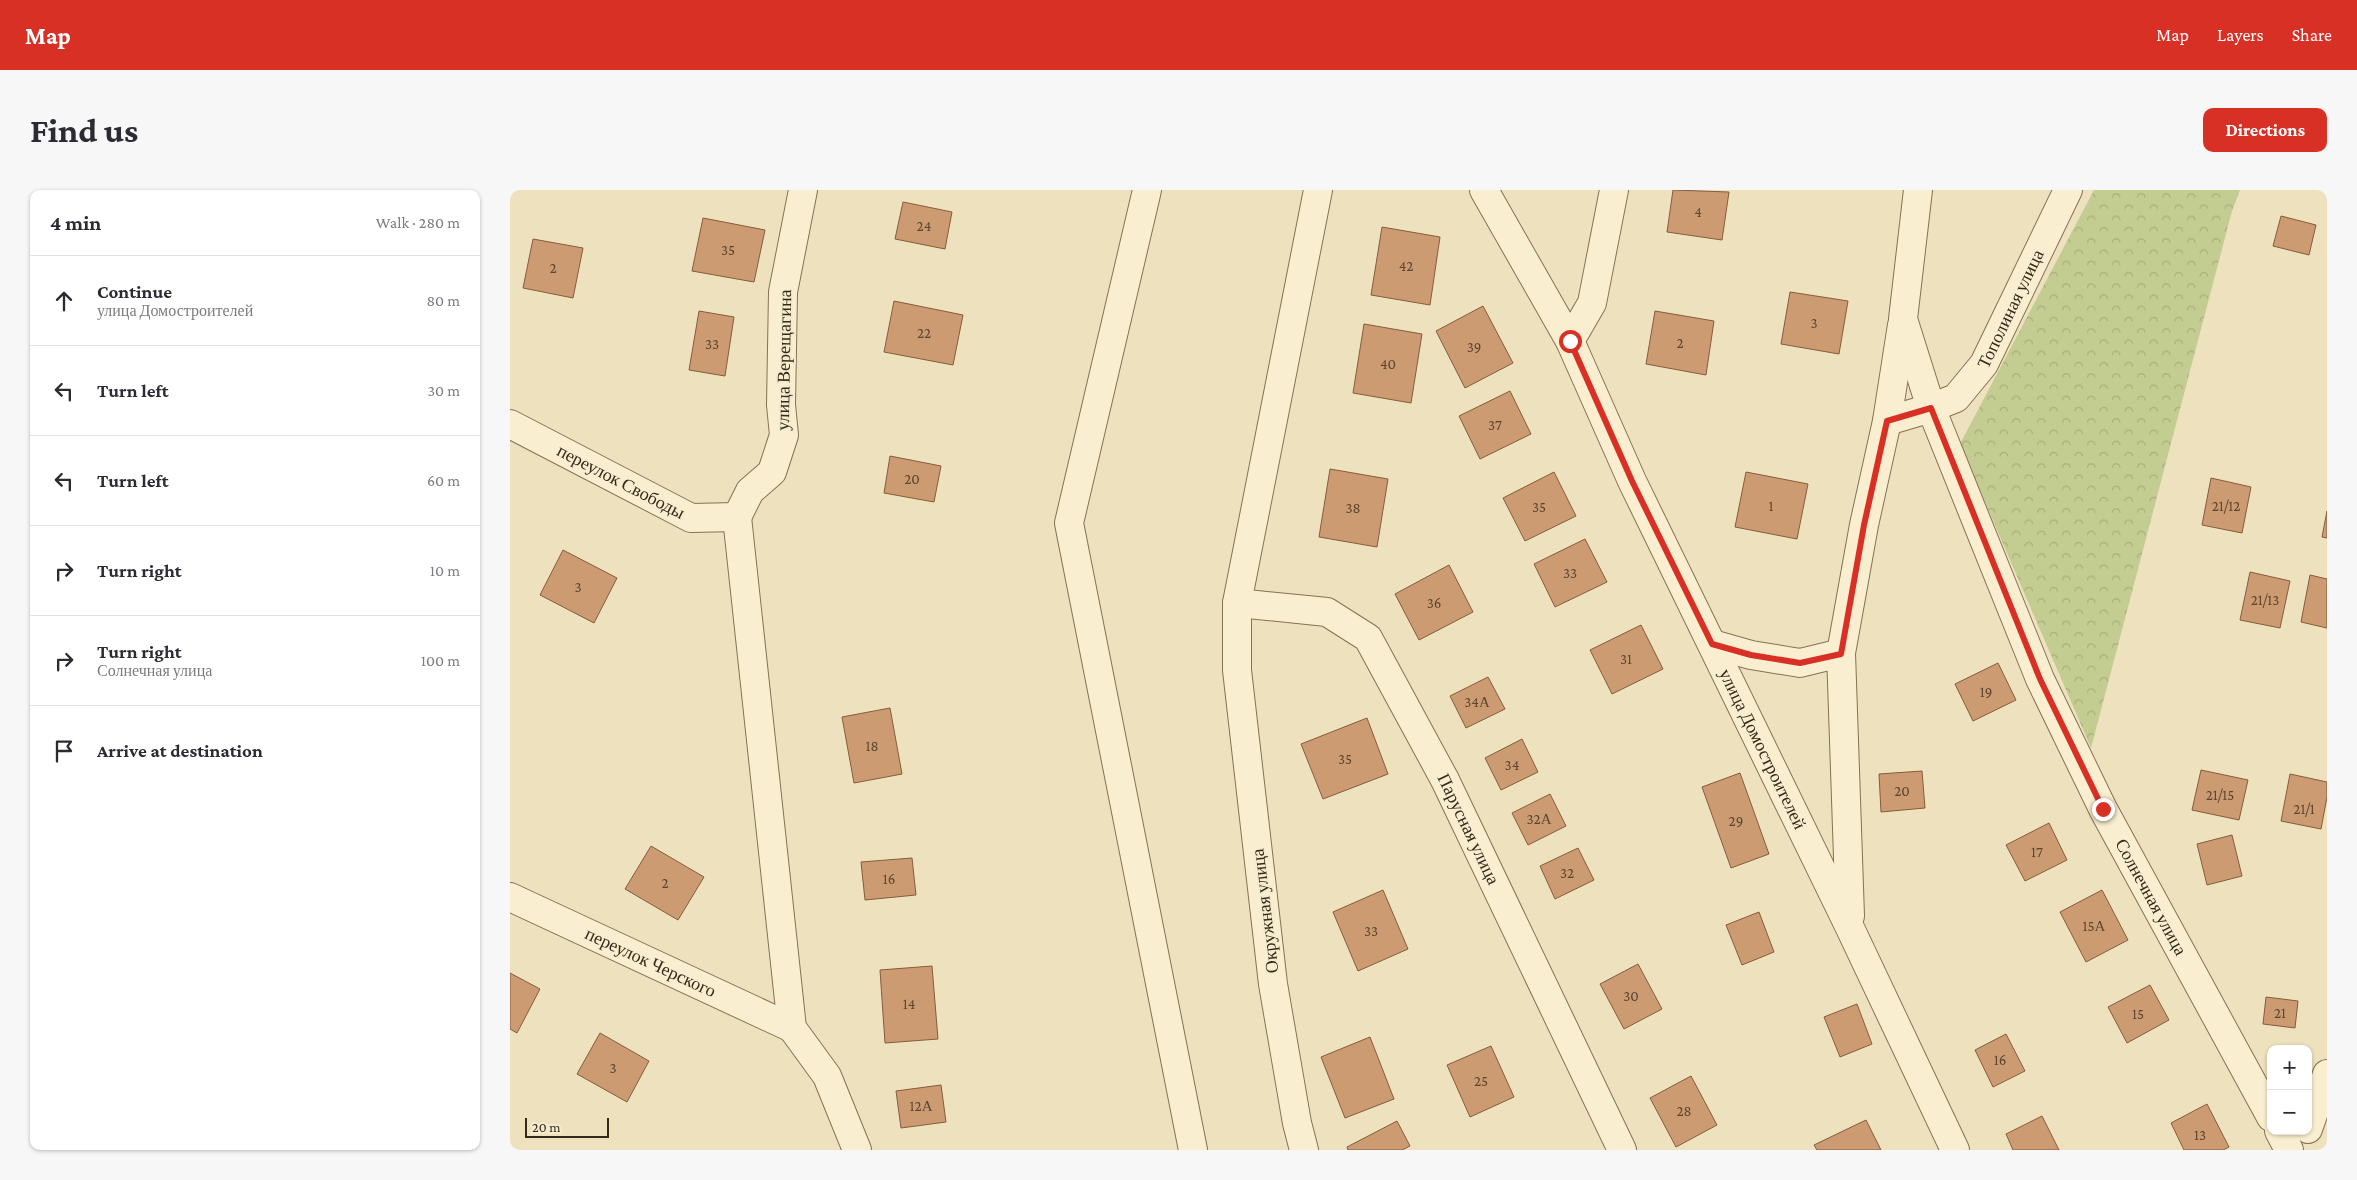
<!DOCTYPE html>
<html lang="en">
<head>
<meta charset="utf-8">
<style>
  :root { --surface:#fff; --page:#f7f7f7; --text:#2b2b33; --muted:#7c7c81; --line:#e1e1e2; --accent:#d93025 }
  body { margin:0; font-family:"Crimson Pro",serif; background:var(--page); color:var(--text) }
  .controls { position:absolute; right:15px; bottom:15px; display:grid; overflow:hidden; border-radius:10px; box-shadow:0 1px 4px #0004 }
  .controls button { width:45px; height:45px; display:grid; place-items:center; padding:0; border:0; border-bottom:1px solid var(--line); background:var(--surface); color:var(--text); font:25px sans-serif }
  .scale { position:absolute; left:15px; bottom:12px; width:84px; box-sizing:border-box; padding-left:5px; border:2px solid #35291b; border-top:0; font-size:14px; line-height:18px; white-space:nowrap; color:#35291b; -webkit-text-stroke:4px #f5ebcd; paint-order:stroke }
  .stop { position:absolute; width:15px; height:15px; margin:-11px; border:4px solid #d93025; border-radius:50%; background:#fff }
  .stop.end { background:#d93025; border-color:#fff; box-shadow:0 1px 5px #0008 }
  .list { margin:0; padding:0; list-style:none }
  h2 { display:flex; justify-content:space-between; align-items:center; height:65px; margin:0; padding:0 20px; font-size:21px }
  h2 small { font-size:16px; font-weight:400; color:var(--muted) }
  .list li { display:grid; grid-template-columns:32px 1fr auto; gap:15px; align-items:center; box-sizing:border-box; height:90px; padding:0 20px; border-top:1px solid var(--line) }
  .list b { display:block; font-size:19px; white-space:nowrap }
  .list p { margin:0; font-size:16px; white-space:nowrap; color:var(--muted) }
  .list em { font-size:16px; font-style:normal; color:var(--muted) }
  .icon { flex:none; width:28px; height:28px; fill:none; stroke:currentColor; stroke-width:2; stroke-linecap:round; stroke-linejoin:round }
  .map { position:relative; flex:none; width:1817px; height:960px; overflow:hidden; border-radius:10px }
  header { display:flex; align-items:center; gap:30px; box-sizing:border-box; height:70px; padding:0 25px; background:var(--accent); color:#fff }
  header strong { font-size:24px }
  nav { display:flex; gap:28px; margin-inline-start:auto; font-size:18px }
  .intro { display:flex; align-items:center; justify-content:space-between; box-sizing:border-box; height:120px; padding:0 30px }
  h1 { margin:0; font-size:35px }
  .button { padding:12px 22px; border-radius:10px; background:var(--accent); color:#fff; font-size:18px; font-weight:700 }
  main { display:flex; gap:30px; padding:0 30px }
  aside { flex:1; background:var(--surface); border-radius:10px; box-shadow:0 1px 4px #0004 }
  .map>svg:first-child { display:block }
  .forest { fill:url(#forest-crowns) }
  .building { fill:#cd9b72; stroke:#855c3c }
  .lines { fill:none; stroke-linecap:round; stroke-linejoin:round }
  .minor-casing { stroke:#867156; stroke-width:30 }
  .minor { stroke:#f9eed0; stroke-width:28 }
  .route { stroke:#d93025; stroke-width:6 }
  .labels { text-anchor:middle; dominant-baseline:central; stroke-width:4; stroke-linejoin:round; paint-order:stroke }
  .number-label { font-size:15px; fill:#5b4631 }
  .street-label { font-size:18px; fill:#35291b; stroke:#f5ebcd }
</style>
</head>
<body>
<header>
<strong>Map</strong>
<nav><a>Map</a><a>Layers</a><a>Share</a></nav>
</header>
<div class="intro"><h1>Find us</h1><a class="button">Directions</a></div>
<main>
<aside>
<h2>4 min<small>Walk · 280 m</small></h2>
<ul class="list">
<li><svg class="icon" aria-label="ahead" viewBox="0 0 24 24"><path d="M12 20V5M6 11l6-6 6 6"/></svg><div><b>Continue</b><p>улица Домостроителей</p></div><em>80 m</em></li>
<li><svg class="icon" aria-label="left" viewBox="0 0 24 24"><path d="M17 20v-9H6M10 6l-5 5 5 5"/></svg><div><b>Turn left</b></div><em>30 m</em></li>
<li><svg class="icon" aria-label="left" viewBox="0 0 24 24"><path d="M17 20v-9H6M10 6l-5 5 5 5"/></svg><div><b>Turn left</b></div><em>60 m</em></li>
<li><svg class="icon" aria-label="right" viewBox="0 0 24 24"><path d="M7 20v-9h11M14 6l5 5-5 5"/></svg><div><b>Turn right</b></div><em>10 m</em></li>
<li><svg class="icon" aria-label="right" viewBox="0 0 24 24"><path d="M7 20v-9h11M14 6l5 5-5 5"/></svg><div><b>Turn right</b><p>Солнечная улица</p></div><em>100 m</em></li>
<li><svg class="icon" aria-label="arrive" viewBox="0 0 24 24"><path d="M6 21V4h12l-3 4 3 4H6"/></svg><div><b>Arrive at destination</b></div></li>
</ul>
</aside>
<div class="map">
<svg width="1817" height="960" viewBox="0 0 1817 960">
  <defs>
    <pattern id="forest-crowns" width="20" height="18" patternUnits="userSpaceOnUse" patternTransform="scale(1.25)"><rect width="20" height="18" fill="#c3cc91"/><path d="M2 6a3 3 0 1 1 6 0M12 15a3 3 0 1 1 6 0" fill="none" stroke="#a8af7c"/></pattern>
  </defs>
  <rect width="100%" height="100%" fill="#eee1bd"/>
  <path class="forest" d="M1584,0H1730L1722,21L1581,558L1450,254Z"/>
  <g class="building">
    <path d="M1163,0L1219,2L1212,50L1157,42Z"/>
    <path d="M393,12L442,22L435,59L385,49Z"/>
    <path d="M1771,26L1806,35L1799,65L1763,56Z"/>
    <path d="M193,28L255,40L244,92L182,81Z"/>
    <path d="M872,37L930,47L920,115L861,105Z"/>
    <path d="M23,49L73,58L63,108L13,98Z"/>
    <path d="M1280,102L1338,111L1329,164L1271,154Z"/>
    <path d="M384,111L453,125L443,175L374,162Z"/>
    <path d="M973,116L1003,173L955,198L926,141Z"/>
    <path d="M189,121L224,127L215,186L179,180Z"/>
    <path d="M1145,121L1204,131L1196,185L1136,174Z"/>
    <path d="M854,134L912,144L901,213L843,203Z"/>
    <path d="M1000,201L1021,244L970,269L949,226Z"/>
    <path d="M380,266L431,276L424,312L374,303Z"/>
    <path d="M820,279L878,289L867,357L809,347Z"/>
    <path d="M1044,282L1066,326L1015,351L993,308Z"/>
    <path d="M1236,282L1298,294L1287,349L1225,337Z"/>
    <path d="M1701,288L1741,297L1732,343L1692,335Z"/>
    <path d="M1817,321V348L1812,347Z"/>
    <path d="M1075,349L1097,392L1045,417L1024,374Z"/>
    <path d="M53,360L107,388L84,433L30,405Z"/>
    <path d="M939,375L963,422L909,450L885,404Z"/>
    <path d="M1740,382L1780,391L1770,438L1730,430Z"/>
    <path d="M1800,385L1817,389V438L1791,432Z"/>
    <path d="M1131,435L1153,479L1102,504L1080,460Z"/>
    <path d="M1488,473L1506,510L1463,531L1445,494Z"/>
    <path d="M978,487L995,519L956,538L940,506Z"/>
    <path d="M380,518L392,584L344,593L332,527Z"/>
    <path d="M857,528L878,584L813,609L791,554Z"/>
    <path d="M1012,549L1028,582L991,600L975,568Z"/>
    <path d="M1691,580L1738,590L1729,630L1682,620Z"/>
    <path d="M1412,581L1415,618L1371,622L1369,584Z"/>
    <path d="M1230,583L1259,664L1221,678L1192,597Z"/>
    <path d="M1780,584L1817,592V607L1811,639L1771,631Z"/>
    <path d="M1040,604L1056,636L1018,655L1002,623Z"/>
    <path d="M1539,633L1557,670L1515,691L1496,655Z"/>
    <path d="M1722,645L1732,686L1697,695L1687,654Z"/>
    <path d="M141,656L194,687L168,730L115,699Z"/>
    <path d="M1068,658L1084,690L1045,709L1030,676Z"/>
    <path d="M402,668L406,705L355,710L351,672Z"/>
    <path d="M873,700L898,759L848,781L823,722Z"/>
    <path d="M1592,700L1618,750L1576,772L1550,722Z"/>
    <path d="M1249,722L1264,762L1232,775L1216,735Z"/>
    <path d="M1128,774L1152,819L1114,839L1090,794Z"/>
    <path d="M422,776L428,849L375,853L370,780Z"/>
    <path d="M0,783L30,799L7,843L0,839Z"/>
    <path d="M1640,795L1659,830L1617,853L1598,817Z"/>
    <path d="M1756,807L1788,811L1785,838L1753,834Z"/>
    <path d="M1347,814L1362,854L1330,867L1314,827Z"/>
    <path d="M90,843L139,871L117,912L67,884Z"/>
    <path d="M1496,844L1515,881L1483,897L1465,860Z"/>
    <path d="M860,847L884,909L835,928L811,867Z"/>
    <path d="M981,856L1004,907L960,927L937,875Z"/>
    <path d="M1181,886L1207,935L1166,957L1140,908Z"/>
    <path d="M431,895L436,932L391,938L386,901Z"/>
    <path d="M1697,914L1719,957L1713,960H1674L1661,933Z"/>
    <path d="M1532,926L1549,960H1503L1496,944Z"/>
    <path d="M1356,930L1371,960H1307L1304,955Z"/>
    <path d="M887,931L900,956L892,960H838L837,957Z"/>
  </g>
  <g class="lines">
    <g class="minor-casing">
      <g id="minor">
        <path d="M637,0L559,333L683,960"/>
        <path id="s1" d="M974,0L1060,151L1122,291L1340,738L1445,960"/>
        <path id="s2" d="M1408,0L1393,129L1421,218L1530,489L1593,619L1761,927"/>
        <path d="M1060,151L1082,113L1104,0"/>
        <path id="s3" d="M1377,231L1421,218L1446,208L1474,174L1558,0"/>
        <path id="s4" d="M0,234L181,328L227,327"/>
        <path d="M227,327L282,838L317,886L347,960"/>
        <path d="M227,327L240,301L262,282L274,245L271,215L273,102L293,0"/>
        <path id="s5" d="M727,413L817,422L858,448L935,590L1112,960"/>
        <path d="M1202,454L1241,465L1290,473L1331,463"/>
        <path id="s6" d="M0,707L282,838"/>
        <path d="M1340,726L1331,463L1354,335L1377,231L1392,135"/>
        <path d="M1798,939L1817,884"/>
        <path d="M1769,941L1779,960"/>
        <path d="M794,960L787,933L763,794L727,480V413L808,0"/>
      </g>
    </g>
    <use href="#minor" class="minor"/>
  </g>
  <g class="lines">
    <path class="route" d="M1060,151L1122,291L1202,454L1241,465L1290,473L1331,464L1354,335L1377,231L1421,218L1530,489L1593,619"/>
  </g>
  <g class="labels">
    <g class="number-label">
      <text x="1188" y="22">4</text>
      <text x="414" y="36">24</text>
      <text x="218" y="60">35</text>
      <text x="896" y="76">42</text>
      <text x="43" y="78">2</text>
      <text x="1304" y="133">3</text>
      <text x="414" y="143">22</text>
      <text x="1170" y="153">2</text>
      <text x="202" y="154">33</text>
      <text x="964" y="157">39</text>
      <text x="878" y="174">40</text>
      <text x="985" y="235">37</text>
      <text x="402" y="289">20</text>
      <text x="1261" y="316">1</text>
      <text x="1716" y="316">21/12</text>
      <text x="1029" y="317">35</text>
      <text x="843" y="318">38</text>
      <text x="1060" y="383">33</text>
      <text x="68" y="397">3</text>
      <text x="1755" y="410">21/13</text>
      <text x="924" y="413">36</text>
      <text x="1116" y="469">31</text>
      <text x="1476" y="502">19</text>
      <text x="967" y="512">34А</text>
      <text x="362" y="556">18</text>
      <text x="835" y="569">35</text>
      <text x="1002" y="575">34</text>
      <text x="1392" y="601">20</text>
      <text x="1710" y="605">21/15</text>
      <text x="1794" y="619">21/1</text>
      <text x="1029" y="629">32А</text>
      <text x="1226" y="631">29</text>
      <text x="1527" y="662">17</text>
      <text x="1057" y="683">32</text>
      <text x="379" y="689">16</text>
      <text x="155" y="693">2</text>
      <text x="1584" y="736">15А</text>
      <text x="861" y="741">33</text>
      <text x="1121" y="806">30</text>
      <text x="399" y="814">14</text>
      <text x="1770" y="823">21</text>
      <text x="1628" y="824">15</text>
      <text x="1490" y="870">16</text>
      <text x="103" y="878">3</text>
      <text x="971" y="891">25</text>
      <text x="411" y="916">12А</text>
      <text x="1174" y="921">28</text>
      <text x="1690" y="945">13</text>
    </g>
    <g class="street-label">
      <text stroke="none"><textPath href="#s3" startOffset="178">Тополиная улица</textPath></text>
      <text transform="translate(274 170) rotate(-89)">улица Верещагина</text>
      <text stroke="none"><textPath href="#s4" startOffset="125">переулок Свободы</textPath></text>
      <text stroke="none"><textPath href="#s1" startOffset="625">улица Домостроителей</textPath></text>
      <text stroke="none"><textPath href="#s5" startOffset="355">Парусная улица</textPath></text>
      <text stroke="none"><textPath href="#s2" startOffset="760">Солнечная улица</textPath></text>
      <text transform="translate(755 721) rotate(-97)">Окружная улица</text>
      <text stroke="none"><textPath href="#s6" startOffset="155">переулок Черского</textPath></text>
    </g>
  </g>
</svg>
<div class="controls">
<button>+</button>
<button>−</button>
</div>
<div class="scale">20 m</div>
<div class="stop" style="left:1060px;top:151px"></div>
<div class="stop end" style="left:1593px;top:619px"></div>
</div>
</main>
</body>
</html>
